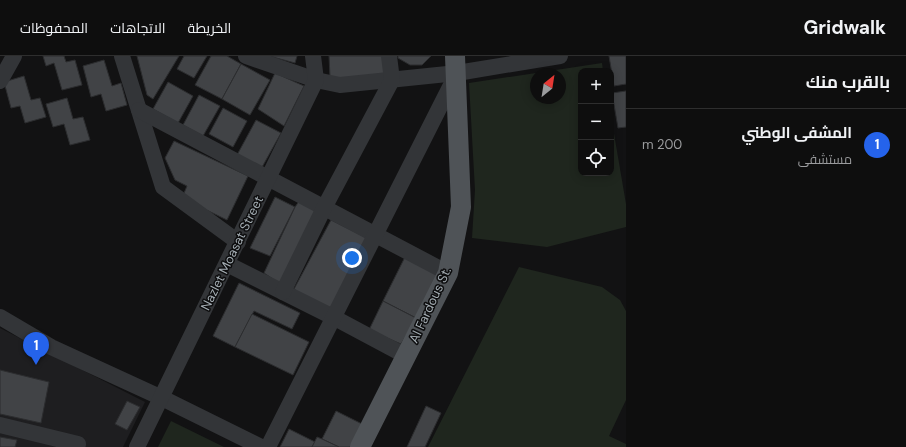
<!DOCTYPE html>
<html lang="ar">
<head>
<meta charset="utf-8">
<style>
  :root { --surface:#0e0e0e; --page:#1c1c1c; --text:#f1f3f6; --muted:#9b9c9e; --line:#2e2e2e; --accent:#2563eb }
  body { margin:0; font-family:"DM Sans",Cairo,sans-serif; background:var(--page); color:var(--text); direction:rtl }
  .controls { position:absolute; right:12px; top:12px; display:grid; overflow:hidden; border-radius:8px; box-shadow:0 2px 10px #0003 }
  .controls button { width:36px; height:36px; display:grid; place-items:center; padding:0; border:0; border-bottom:1px solid var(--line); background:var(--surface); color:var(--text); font:20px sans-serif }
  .compass { position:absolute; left:530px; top:12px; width:36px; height:36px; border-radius:50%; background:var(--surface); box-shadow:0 2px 10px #0003; rotate:30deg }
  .you { position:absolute; left:352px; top:202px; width:14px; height:14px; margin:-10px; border:3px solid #fff; border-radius:50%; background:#1a73e8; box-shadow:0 0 0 6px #1a73e833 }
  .badge { display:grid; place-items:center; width:26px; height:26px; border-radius:50%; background:var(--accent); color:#fff; font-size:13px; font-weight:700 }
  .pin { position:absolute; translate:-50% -33px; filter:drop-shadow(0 1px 2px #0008) }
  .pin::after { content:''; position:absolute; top:21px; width:14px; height:12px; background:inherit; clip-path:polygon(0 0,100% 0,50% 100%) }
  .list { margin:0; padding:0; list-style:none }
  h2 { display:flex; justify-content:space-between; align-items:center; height:52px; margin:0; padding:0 16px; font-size:17px }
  h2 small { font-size:13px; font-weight:400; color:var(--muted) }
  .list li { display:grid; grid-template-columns:26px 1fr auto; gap:12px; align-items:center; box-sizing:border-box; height:72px; padding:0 16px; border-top:1px solid var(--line) }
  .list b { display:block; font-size:15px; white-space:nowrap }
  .list p { margin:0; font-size:13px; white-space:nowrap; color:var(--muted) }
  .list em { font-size:13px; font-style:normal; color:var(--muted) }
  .icon { flex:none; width:22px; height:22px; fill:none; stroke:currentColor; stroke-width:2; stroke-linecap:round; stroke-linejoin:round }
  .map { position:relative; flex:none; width:626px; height:391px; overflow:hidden; direction:ltr }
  header { display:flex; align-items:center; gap:24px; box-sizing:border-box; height:56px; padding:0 20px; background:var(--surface); border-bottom:1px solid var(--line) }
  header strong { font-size:19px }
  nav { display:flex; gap:22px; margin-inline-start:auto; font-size:14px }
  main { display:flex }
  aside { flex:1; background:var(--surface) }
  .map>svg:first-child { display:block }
  .built { fill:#1e1e20 }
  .green { fill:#1f261e; fill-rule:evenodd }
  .building { fill:#414346; stroke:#2c2d2f }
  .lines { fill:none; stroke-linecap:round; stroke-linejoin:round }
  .minor { stroke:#333538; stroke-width:16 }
  .major { stroke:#4f5357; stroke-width:20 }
  .labels { text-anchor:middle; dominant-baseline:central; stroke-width:3; stroke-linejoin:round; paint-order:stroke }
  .street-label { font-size:13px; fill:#a4adb3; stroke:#0d0d0e }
</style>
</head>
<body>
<header>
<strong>Gridwalk</strong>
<nav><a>الخريطة</a><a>الاتجاهات</a><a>المحفوظات</a></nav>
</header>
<main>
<aside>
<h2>بالقرب منك<small></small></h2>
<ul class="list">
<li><span class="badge">1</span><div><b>المشفى الوطني</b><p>مستشفى</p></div><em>200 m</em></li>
</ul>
</aside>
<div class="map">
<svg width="626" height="391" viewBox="0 0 626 391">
  <rect width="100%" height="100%" fill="#121213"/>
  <path class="built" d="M0,272L145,346L123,391H0Z"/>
  <g class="green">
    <path d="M602,7L603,15H581V117H611V60L626,148V171L547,191L472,182L475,134L469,27ZM536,18H560V42H536Z"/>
    <path d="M519,211L602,231L620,244L626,255V344L609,380L626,388V391H428Z"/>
    <path d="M171,365L224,391H158Z"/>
  </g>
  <g class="building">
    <path d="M43,0H64L66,6L75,4L82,29L62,34L54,7L46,10Z"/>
    <path d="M137,0H179L153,43L147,39Z"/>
    <path d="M184,0H207L194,22L177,13Z"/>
    <path d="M211,0H227L241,8L222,43L195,29Z"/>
    <path d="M269,0H297L295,7Z"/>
    <path d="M329,0H383L386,19L341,24L330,21Z"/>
    <path d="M398,0H431L422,9H410L398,2Z"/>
    <path d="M609,0H626V28L614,30Z"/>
    <path d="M104,4L112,30L121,27L127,49L106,55L101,38L91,41L83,10Z"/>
    <path d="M241,8L270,24L250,59L222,43Z"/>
    <path d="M275,17L304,30L284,70L258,53Z"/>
    <path d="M24,20L31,44L40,42L46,61L25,67L20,50L11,52L4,26Z"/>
    <path d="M168,26L193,40L178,67L153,53Z"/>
    <path d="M626,35V71L618,72L612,37Z"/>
    <path d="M199,39L220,50L203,80L183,69Z"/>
    <path d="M67,42L73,63L83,61L90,84L70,89L64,68L53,71L46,48Z"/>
    <path d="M223,52L247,65L233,91L209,78Z"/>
    <path d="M256,64L281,77L261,113L237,99Z"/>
    <path d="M174,85L248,120L227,164L182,142L187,130L175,124L165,102Z"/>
    <path d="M275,141L295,151L270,200L250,192Z"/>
    <path d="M300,144L319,154L282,229L264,217L295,151Z"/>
    <path d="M331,164L369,183L331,260L294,233Z"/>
    <path d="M405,201L440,219L416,262L383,245Z"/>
    <path d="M239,227L300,257L292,273L254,255L235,291L213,280Z"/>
    <path d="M383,245L416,262L401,288L369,274Z"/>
    <path d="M252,258L309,286L293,319L235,291Z"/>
    <path d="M0,314L49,326L41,367L0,358Z"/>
    <path d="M127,345L140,351L127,374L115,368Z"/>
    <path d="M426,350L441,357L425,391H407Z"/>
    <path d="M336,355L362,368L350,391H339L322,383Z"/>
    <path d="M289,373L315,386L312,391H280Z"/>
    <path d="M0,381L17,384L15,391H0Z"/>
    <path d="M317,381L322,383L339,391H312Z"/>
  </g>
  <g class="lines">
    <g class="minor">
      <path d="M122,0L163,131L238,186"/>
      <path d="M246,0L316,24L340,29L457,17L560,0"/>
      <path d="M0,25L14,0"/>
      <path d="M139,54L448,217"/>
      <path d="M227,208L331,260L406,300"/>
      <path d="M283,236L324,152L392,24L389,0"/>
      <path d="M0,261L51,291L162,342L261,391"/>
      <path d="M0,369L78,388L77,391"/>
      <path d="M137,391L316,24L313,0"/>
      <path d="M268,391L456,19"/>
    </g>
    <path class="major" d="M360,391L448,217L461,151L455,0"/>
  </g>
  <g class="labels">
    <g class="street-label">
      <text transform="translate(232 197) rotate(-64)">Nazlet Moasat Street</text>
      <text transform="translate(430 249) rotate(-65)">Al Fardous St.</text>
    </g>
  </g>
</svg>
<div class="controls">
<button>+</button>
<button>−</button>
<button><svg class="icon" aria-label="locate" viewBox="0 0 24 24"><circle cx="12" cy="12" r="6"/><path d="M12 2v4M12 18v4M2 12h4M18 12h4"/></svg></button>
</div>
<svg class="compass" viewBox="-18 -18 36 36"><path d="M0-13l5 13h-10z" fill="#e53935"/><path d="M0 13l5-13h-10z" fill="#9b9c9e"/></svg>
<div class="you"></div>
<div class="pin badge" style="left:36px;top:309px">1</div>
</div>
</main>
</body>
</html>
